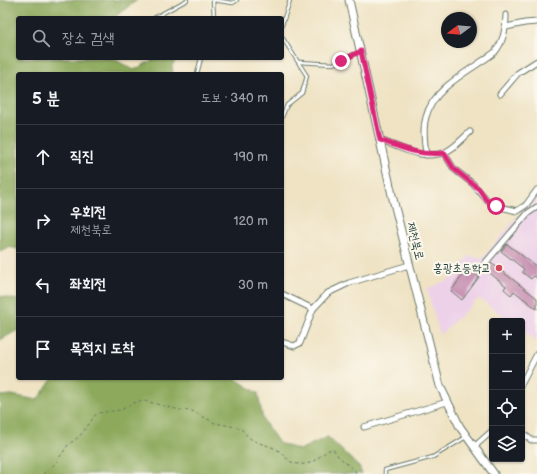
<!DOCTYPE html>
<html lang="ko">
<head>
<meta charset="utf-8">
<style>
  :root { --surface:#171b24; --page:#242831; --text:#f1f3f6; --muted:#9ea1a6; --line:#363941 }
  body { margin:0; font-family:"Balsamiq Sans","Poor Story",sans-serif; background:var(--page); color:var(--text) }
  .controls { position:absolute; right:12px; bottom:12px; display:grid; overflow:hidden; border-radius:4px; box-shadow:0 1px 3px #0004 }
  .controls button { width:36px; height:36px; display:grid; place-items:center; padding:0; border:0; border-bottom:1px solid var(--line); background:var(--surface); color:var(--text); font:20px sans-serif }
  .compass { position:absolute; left:441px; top:12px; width:36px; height:36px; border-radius:50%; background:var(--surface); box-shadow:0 1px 3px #0004; rotate:254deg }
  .stop { position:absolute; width:12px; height:12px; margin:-9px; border:3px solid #db2777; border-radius:50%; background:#fff }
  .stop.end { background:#db2777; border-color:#fff; box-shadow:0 1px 4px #0008 }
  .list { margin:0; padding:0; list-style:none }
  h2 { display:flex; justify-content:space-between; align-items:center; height:52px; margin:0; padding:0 16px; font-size:17px }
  h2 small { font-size:13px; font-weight:400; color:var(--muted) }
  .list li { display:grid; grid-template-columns:26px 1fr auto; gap:12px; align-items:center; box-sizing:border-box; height:64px; padding:0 16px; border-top:1px solid var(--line) }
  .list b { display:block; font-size:15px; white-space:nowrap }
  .list p { margin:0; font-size:13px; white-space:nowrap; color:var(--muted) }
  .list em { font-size:13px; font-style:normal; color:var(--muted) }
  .icon { flex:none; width:22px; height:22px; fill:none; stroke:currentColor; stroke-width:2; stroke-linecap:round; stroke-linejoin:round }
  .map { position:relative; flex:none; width:537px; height:474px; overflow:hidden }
  .search { position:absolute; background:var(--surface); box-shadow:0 1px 3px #0004; left:16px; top:16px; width:268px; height:44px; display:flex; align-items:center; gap:10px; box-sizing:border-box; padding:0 14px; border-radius:4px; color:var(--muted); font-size:15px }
  .panel { position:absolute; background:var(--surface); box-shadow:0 1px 3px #0004; left:16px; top:72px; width:268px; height:308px; border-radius:4px }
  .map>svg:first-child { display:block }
  .built { fill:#edd1e9 }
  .forest { fill:#8ca95c; stroke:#567348 }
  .building { fill:#c792b2 }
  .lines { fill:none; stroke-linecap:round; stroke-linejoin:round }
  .lane-casing { stroke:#687766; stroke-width:4.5 }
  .street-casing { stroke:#687766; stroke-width:7 }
  .secondary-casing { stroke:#687766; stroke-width:9 }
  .path { stroke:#687766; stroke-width:1; stroke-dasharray:3 3; stroke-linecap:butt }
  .lane { stroke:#fff; stroke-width:2.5 }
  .street { stroke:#fff; stroke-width:5 }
  .secondary { stroke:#fff; stroke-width:7 }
  .route { stroke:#db2777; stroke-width:5 }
  .poi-dot { fill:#d1495b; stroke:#fbf7ec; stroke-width:1.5 }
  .labels { text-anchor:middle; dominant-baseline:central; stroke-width:4; stroke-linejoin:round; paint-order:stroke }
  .street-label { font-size:12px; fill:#1f3d34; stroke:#fbf7ec }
  .poi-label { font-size:12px; fill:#1f3d34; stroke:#fbf7ec; text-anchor:end }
</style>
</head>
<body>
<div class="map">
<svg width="537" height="474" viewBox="0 0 537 474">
  <rect width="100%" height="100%" fill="#fbf7ec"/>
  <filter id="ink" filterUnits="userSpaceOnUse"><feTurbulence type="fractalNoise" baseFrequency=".025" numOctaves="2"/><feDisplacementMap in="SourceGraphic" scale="8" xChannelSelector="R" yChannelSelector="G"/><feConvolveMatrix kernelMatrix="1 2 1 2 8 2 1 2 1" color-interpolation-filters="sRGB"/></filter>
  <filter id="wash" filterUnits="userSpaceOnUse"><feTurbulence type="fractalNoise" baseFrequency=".012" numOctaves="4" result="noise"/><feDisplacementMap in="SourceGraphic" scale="16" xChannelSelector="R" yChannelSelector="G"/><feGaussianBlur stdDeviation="0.9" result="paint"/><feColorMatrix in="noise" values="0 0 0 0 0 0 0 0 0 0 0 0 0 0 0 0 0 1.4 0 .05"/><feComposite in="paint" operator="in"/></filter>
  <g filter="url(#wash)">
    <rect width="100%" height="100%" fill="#efe3c4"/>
    <path class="built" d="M537,194V342L522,330V321H510L479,298L440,335L427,289L454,277L469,256L482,259Z"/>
    <g class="forest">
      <path d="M0,0H137L113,18H18V58H112L134,70L156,58H176L172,66L173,74H18V249L9,247L0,251Z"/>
      <path d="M0,296L18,300V330L0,340Z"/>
      <path d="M53,378H234L258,393L263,420L279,443L299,450L328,437L359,467L362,474H0V396L12,395L37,400Z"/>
    </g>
    <g id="blocks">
      <g class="building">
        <path d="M507,244L537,267V278L534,276L531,279L522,272L524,269L501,251Z"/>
        <path d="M491,263L537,298V309L514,291L511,295L504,289L506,286L486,270Z"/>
        <path d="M468,268L479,277L462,300L451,291Z"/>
      </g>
    </g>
  </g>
  <g filter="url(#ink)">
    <use href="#blocks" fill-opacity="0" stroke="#687766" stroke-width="1"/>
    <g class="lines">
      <g class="lane-casing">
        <g id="lane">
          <path d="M213,0L233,3L237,0"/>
          <path d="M213,0L214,18"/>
          <path d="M154,18L187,0"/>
          <path d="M282,25L290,0"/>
          <path d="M282,37L307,76L302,93L287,105L282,117"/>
          <path d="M299,62L333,64L359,52"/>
          <path d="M197,74L201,58"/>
          <path d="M385,474V470L433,457L466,437"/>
        </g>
      </g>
      <g class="street-casing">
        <g id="street">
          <path d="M506,27L525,23L537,22"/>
          <path d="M500,94L518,73L537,61"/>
          <path d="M380,140C399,147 422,160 443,153C453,150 462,139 470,132"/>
          <path d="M444,153L454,169L473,184L486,199L496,206L517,211L526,205L537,190"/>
          <path d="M426,155C425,143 422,129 426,117C434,86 472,70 495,52C504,41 506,28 506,15"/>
          <path d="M481,268L528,213L537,207"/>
          <path d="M282,294L313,309"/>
          <path d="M282,342L294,346L300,343L313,309L328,293L349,283L409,265"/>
          <path d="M522,383L537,354"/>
          <path d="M364,427L447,402"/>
          <path d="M522,432L531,440H537"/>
          <path d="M474,447L492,431"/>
        </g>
      </g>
      <g class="secondary-casing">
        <path id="secondary" d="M349,0L392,195L440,386L460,427L494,474"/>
      </g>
      <path class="path" d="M43,474L55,464L68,445L80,436L97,413L121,410L136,402L145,401L180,410L192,411L215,423L241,428C251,444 260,442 274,448C288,454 285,466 306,464C317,462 324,450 333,449L337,455L358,474"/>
      <use href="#lane" class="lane"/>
      <use href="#street" class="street"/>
      <use href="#secondary" class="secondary"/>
    </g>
  </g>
  <g class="lines" filter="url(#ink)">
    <path class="route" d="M341,61L361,51L380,140C402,148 420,156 444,153L454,169L479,189L486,199L496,206"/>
  </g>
  <circle class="poi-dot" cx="499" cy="268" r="4"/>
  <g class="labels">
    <g class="street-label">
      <text transform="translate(415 241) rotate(76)">제천북로</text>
    </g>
    <g class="poi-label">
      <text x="491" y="268">홍광초등학교</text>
    </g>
  </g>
</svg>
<div class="controls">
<button>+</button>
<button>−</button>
<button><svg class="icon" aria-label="locate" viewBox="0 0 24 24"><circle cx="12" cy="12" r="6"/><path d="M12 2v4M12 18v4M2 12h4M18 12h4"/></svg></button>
<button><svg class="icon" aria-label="layers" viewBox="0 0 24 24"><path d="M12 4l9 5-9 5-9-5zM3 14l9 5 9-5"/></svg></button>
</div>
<svg class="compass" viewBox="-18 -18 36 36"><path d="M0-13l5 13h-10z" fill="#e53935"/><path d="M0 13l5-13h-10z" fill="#9ea1a6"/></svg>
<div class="stop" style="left:496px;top:206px"></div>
<div class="stop end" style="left:341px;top:61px"></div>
<div class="search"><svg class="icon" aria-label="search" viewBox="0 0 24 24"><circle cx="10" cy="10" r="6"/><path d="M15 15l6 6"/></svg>장소 검색</div>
<section class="panel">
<h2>5 분<small>도보 · 340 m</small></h2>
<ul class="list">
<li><svg class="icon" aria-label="ahead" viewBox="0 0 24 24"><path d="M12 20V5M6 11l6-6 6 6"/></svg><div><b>직진</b></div><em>190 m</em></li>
<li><svg class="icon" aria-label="right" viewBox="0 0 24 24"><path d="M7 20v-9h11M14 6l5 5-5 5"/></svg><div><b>우회전</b><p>제천북로</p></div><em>120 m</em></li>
<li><svg class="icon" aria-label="left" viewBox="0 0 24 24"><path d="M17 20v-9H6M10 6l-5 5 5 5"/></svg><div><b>좌회전</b></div><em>30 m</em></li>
<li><svg class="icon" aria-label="arrive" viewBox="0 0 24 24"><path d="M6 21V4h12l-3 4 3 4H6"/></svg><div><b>목적지 도착</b></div></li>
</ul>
</section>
</div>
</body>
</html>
